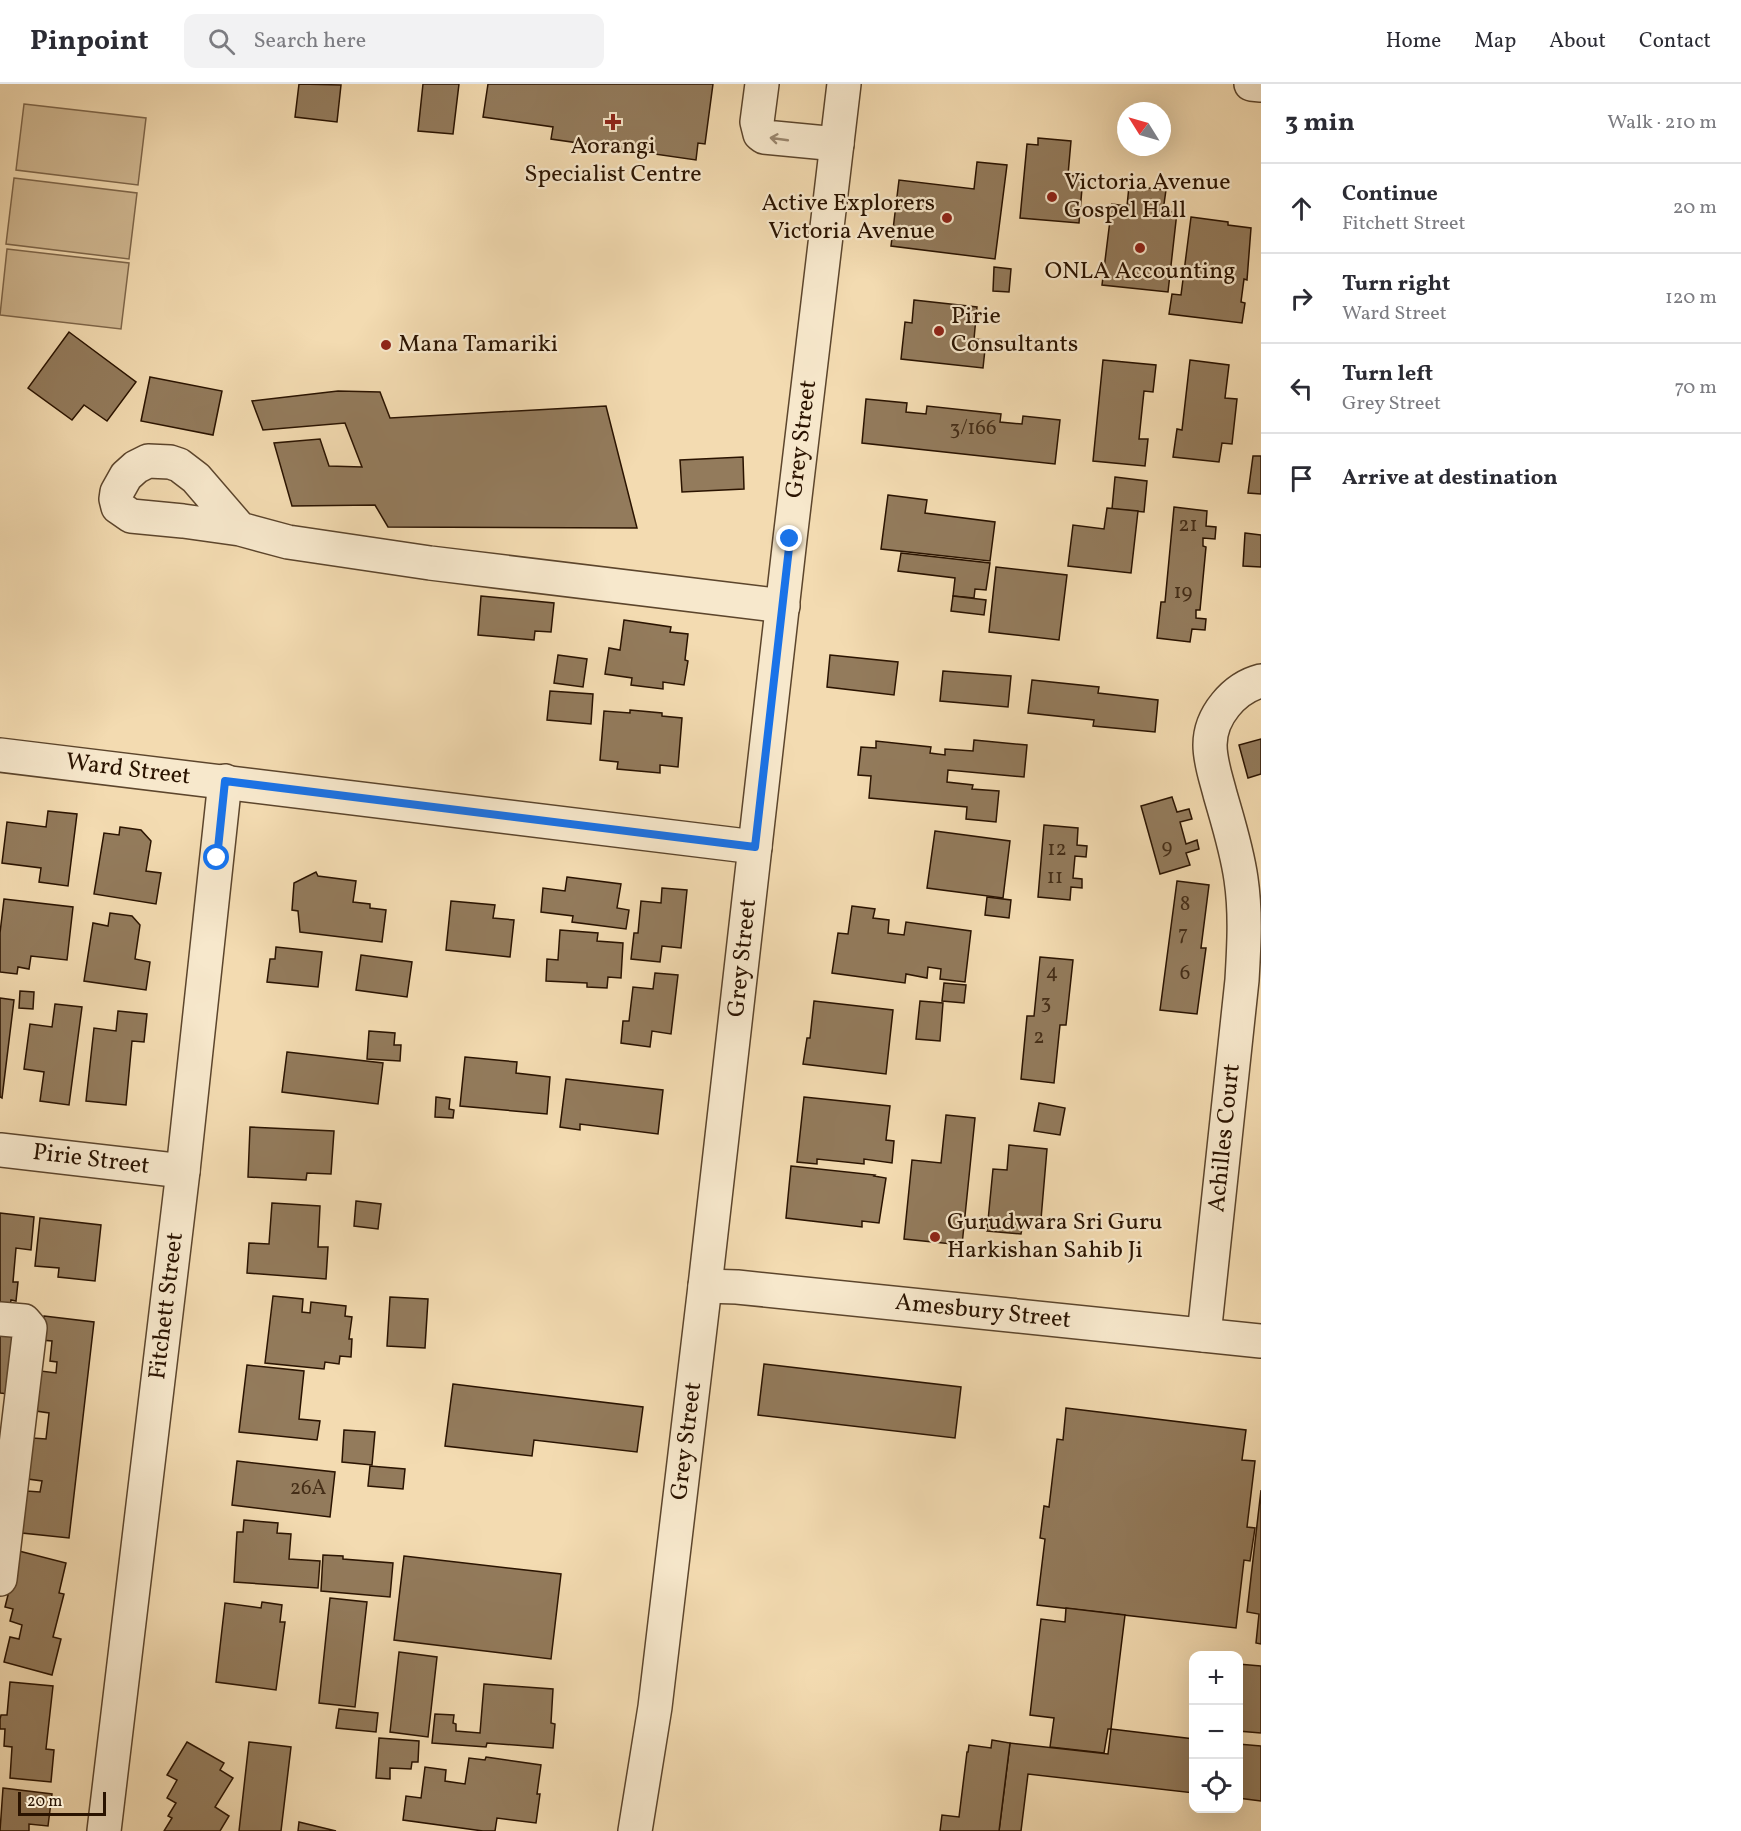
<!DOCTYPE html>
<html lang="en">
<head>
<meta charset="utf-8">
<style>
  :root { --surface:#fff; --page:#f2f2f3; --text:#2b2b33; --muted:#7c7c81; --line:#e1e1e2 }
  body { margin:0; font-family:Vollkorn,serif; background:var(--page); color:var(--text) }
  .controls { position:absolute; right:18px; bottom:18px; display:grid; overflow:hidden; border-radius:12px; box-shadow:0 6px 24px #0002 }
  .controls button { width:54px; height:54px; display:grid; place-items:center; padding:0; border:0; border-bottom:2px solid var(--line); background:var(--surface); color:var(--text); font:30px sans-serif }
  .compass { position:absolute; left:1117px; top:18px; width:54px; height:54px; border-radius:50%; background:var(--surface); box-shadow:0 6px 24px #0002; rotate:307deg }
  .scale { position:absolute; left:18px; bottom:15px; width:88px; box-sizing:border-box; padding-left:6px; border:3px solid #2a1300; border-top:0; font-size:16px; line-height:21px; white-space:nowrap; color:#2a1300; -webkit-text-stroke:4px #f7e8cc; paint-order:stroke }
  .stop { position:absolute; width:18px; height:18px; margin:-14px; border:4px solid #1a73e8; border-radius:50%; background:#fff }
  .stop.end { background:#1a73e8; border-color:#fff; box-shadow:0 2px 6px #0008 }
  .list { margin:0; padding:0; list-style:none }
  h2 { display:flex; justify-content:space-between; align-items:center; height:78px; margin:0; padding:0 24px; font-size:26px }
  h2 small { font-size:20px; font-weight:400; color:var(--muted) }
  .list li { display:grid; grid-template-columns:39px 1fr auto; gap:18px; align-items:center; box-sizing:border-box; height:90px; padding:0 24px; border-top:2px solid var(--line) }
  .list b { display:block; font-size:22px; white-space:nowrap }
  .list p { margin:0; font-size:20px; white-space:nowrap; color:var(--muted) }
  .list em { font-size:20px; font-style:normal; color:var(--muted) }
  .icon { flex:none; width:33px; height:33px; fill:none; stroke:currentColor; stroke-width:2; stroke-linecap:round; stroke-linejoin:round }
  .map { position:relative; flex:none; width:1261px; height:1747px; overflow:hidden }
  header { display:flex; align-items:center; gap:36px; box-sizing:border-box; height:84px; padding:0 30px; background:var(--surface); border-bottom:2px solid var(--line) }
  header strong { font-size:28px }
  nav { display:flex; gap:33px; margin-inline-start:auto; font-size:21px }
  .search { width:420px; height:54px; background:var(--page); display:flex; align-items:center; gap:15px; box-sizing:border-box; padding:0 21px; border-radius:12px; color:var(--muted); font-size:22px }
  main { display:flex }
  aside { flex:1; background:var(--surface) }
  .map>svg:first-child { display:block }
  .green { fill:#d1b993; stroke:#7e664a; stroke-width:1.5 }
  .building { fill:#937b5c; stroke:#2a1300; stroke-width:1.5 }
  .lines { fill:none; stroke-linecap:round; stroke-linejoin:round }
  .minor-casing { stroke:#5c452c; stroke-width:36 }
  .minor { stroke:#f7e8cc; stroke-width:33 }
  .oneway { stroke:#9b8870 }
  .route { stroke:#1a73e8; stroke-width:8 }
  .poi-dot { fill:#8f2418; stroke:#f7e8cc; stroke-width:2 }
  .labels { text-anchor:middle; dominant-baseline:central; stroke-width:4.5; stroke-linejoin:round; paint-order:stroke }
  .number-label { font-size:21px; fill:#442d17 }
  .poi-label { font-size:24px; fill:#2a1300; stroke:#f7e8cc; text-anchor:start }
  .street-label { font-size:24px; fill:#2a1300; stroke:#f7e8cc }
</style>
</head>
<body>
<header>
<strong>Pinpoint</strong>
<div class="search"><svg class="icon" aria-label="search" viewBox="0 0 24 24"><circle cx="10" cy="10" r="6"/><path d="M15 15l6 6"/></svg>Search here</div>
<nav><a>Home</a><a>Map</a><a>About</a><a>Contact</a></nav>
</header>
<main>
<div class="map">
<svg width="1261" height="1747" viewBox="0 0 1261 1747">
  <rect width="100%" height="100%" fill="#f3dbb1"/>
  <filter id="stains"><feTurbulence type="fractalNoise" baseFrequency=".00333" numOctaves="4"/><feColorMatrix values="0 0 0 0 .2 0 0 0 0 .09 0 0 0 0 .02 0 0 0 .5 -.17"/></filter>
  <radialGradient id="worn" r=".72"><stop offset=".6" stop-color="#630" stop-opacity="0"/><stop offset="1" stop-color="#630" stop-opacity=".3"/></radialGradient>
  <g class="green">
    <path d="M24,20L146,34L138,101L16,86Z"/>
    <path d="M14,94L137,109L129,175L6,160Z"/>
    <path d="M7,165L129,179L121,245L0,231Z"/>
  </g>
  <g class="building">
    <path d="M299,0L341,1L337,38L295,33Z"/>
    <path d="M423,0H459L453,50L418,47Z"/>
    <path d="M488,0H713L705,60L698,59L696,76L551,55L553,43L483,33Z"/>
    <path d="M1038,54L1071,57L1068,91L1083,93L1079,139L1020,134L1027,60L1038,61Z"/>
    <path d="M977,78L1007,81L995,175L891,162L899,96L974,105Z"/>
    <path d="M1129,102L1166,106L1163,127L1177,128L1168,208L1102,201L1112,120L1127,122Z"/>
    <path d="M1191,133L1228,138V141L1251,144L1247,196L1244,195L1241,218L1245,219L1242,239L1169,230L1172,210L1181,211Z"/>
    <path d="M994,183L1011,185L1009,208L993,207Z"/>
    <path d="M914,216L977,223L974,255L986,256L983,284L901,275L905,238L912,239Z"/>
    <path d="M69,248L136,298L107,337L84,321L72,336L28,304Z"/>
    <path d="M1103,276L1156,281L1153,308L1144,307L1139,355H1148L1145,382L1093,377Z"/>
    <path d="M1190,276L1229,281L1225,314L1237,315L1232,360L1222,359L1219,378L1173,373L1177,345L1182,346Z"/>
    <path d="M150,293L222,307L213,351L141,337Z"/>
    <path d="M338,307L380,308L390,334L606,322L637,444L388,443L375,421L292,422L274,359L320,355L329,382L362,383L345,339L263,346L252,317Z"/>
    <path d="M866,315L907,319L906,328L926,330L927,322L1001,330L1000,338L1022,340L1023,332L1060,336L1055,380L862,359Z"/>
    <path d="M1253,372H1261V410L1248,409Z"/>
    <path d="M743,373L744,405L682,408L680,376Z"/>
    <path d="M1115,393L1147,397L1144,428L1112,425Z"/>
    <path d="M888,411L927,416L925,429L995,438L990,477L881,465Z"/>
    <path d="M1174,423L1207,427L1206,442L1216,443L1215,455L1203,454V462L1206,463L1200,526H1196V534L1206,535L1205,546L1192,545L1190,558L1157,554L1161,518H1165Z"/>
    <path d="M1107,424L1138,427L1131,489L1068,482L1073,441L1104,445Z"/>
    <path d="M1245,449L1261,451V483L1243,482Z"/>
    <path d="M901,469L990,479L986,506L975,505L974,514L953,512L955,494L898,487Z"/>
    <path d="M996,483L1067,491L1059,556L989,548Z"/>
    <path d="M481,512L554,519L551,548L535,547L534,556L478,551Z"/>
    <path d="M953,512L986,516L984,531L951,527Z"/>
    <path d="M624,536L671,543L670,548L688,550L685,576L688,577L684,601L663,598V605L631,601L632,594L605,590L609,564L620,566Z"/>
    <path d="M558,571L587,575L583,603L554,599Z"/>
    <path d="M830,571L898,578L894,611L827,603Z"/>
    <path d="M943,587L1011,592L1008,623L940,617Z"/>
    <path d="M1032,596L1099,603L1098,609L1158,616L1155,648L1093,642L1094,636L1028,629Z"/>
    <path d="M550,607L593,610L591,640L547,636Z"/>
    <path d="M630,626L662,629V632L682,634L678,683L660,681V689L617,685L618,678L600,676L604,627L630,629Z"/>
    <path d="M1261,655V690L1248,694L1239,661Z"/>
    <path d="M974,656L1027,661L1024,693L948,686L947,698L973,701L972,705L999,707L996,738L966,735L967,723L869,714L871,692L858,691L861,663L876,664V657L931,663L930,669L945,671V665L973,667Z"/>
    <path d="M1172,713L1177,728L1189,725L1192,735L1180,738L1186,760L1197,756L1199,765L1186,769L1190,781L1160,790L1141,722Z"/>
    <path d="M48,727L77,730L68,802L39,798L41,784L2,779L7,738L46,743Z"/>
    <path d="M1044,741L1078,744L1077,761L1087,762L1086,773L1075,772L1073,794L1082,795V804L1071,803L1070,816L1038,813Z"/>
    <path d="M120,743L141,746L151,757L146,787L161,789L156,820L94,810L104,749L119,751Z"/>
    <path d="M935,747L1010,757L1003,814L927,804Z"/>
    <path d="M316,788L318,792L356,797L353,818L370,820V824L386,826L382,858L300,848L298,827L292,826L294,799Z"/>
    <path d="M567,793L621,800L617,824L629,826L626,845L572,838L573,832L541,828L543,804L565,807Z"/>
    <path d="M1177,797L1209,801L1201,864H1206L1197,930L1160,926Z"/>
    <path d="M662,804L687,806L681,864L662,862L660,878L631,875L634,849H638L641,817L661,819Z"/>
    <path d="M987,813L1011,816L1009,834L985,831Z"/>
    <path d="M4,815L73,823L67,876L31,872L29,885L18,883L17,890L0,888V849Z"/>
    <path d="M451,817L495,821L493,834L514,836L510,873L446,866Z"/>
    <path d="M852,822L875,825L873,834L889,836L888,849L904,851L906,838L971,847L965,898L940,895L941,885L928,883L927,894L906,890L905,899L832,889L838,849L848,850Z"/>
    <path d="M110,829L132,832L140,841L135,875L150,878L146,906L84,897L93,839L108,842Z"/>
    <path d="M560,846L598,849L597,857L623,859L621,894L608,893L607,904L587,903V899L546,897L547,875L558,876Z"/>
    <path d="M276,863L322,868L318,903L267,898L270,875H275Z"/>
    <path d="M361,871L412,878L407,913L356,906Z"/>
    <path d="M1040,873L1073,876L1066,941H1060L1054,999L1021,995L1027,932H1034Z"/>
    <path d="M655,889L678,891L671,950L652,947L650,963L621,959L623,937H629L633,903L653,905Z"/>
    <path d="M944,899L966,901L964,919L942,917Z"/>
    <path d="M20,907L34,908L33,925L19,924Z"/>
    <path d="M0,914L14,916L2,1014L0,1013Z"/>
    <path d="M814,917L893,926L886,990L803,980L807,954H810Z"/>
    <path d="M920,917L943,919L940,957L916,955Z"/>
    <path d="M55,920L82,923L69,1021L40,1017L44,988L24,985L30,940L52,943Z"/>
    <path d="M118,927L147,930L144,958L132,957L126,1021L86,1017L94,944L116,947Z"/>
    <path d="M369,947L395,949L394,961H401L400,977L367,975Z"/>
    <path d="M287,968L383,979L378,1020L282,1008Z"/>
    <path d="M465,973L517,978L516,989L550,993L547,1030L460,1022Z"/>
    <path d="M566,995L663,1006L658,1050L580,1040V1046L560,1043Z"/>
    <path d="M436,1013L450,1015L449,1025L454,1026L453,1034L435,1033Z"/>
    <path d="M804,1013L890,1022L886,1056L894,1057L892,1079L864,1075V1080L817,1075V1080L797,1078Z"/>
    <path d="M1039,1019L1065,1024L1060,1051L1034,1047Z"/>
    <path d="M946,1031L975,1034L962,1161L904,1155L912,1076L941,1079Z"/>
    <path d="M250,1043L334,1047L331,1090L307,1089L306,1096L248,1093Z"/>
    <path d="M1009,1061L1047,1065L1041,1135L1027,1134V1140L1023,1139L1021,1150L987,1147L993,1085L1007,1086Z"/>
    <path d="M791,1082L875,1091L874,1092L886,1094L879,1139L862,1137V1143L786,1134Z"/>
    <path d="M356,1117L381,1120L378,1145L354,1142Z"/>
    <path d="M272,1119L320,1122L318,1163H328L326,1195L247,1189L249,1159L269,1160Z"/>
    <path d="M0,1129L34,1133L31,1166L16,1164L13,1198H18L16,1217L11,1216L9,1229L0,1228Z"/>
    <path d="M40,1134L101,1141L95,1197L58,1193L59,1184L35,1182Z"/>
    <path d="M273,1212L303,1215L302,1228L310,1229L311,1218L346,1222L345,1232L352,1233L349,1255H352L351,1273L340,1272L339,1280L325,1278L324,1285L265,1279Z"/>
    <path d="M390,1213L428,1215L425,1264L387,1262Z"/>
    <path d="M44,1232L94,1238L69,1454L22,1449L27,1407L40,1408L42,1397L28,1395L33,1354L46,1355L49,1329L36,1327L41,1287L56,1289L57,1278L50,1277L52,1257L41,1256Z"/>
    <path d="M0,1248L15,1250L8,1310L0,1309Z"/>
    <path d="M764,1280L961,1303L955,1354L758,1331Z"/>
    <path d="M247,1281L304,1287L299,1335L320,1337L317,1356L239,1348Z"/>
    <path d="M453,1300L643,1323L637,1368L534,1356L532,1372L445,1362Z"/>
    <path d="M1066,1324L1246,1346L1242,1376L1255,1377L1247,1443L1255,1444L1250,1477L1244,1476L1236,1544L1037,1521L1045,1455L1040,1454L1044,1422L1049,1423L1057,1355L1063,1356Z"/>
    <path d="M344,1346L375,1348L372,1381L342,1378Z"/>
    <path d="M237,1377L335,1388L330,1433L232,1421Z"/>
    <path d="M370,1382L405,1385L403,1405L368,1402Z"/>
    <path d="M1261,1406V1560L1256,1559L1259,1530L1247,1528Z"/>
    <path d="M244,1436L278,1439L277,1449L291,1450L289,1475L320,1477L318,1504L234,1498L237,1448H243Z"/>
    <path d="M19,1467L66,1479L59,1509L64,1510L53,1553L61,1555L52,1591L4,1578L10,1553L19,1555L22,1541L10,1537L13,1525L5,1523Z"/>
    <path d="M323,1471L343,1472V1475L393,1479L390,1513L321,1507Z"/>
    <path d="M404,1472L561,1490L551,1575L394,1556Z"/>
    <path d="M330,1514L367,1518L355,1623L319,1619Z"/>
    <path d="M262,1518L282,1521L280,1538H285L276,1606L216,1598L225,1519L261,1524Z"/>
    <path d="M1066,1524L1125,1531L1111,1645H1108L1104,1669L1050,1663L1054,1634L1030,1631L1041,1535L1065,1538Z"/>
    <path d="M399,1568L437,1573L428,1653L390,1648Z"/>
    <path d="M1238,1580L1261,1582V1649L1238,1647Z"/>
    <path d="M10,1598L53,1602L46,1665L54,1666L51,1698L10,1694L12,1663L4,1662L5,1645H0V1635L1,1631H7Z"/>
    <path d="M484,1600L553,1605L551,1639L555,1640L553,1664L487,1659L486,1663L432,1659L435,1630L454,1631L453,1639L456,1640V1647L480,1649Z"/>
    <path d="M339,1625L378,1629L376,1648L336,1644Z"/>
    <path d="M1111,1645L1194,1655V1709L1028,1690L1021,1747H999L1010,1659L1108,1670Z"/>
    <path d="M379,1654L419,1657L418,1678H412L411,1685L390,1684V1695L376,1694Z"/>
    <path d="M992,1656L1010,1659L999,1747H940L942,1731L959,1733L967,1668H968L969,1661L991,1664Z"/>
    <path d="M187,1658L224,1679L220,1686L233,1694L215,1723L229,1732L220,1747H164L172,1734L168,1732L176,1719L167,1714L177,1696L167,1691Z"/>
    <path d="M249,1658L291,1663L281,1747H239Z"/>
    <path d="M1238,1660L1261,1662V1717L1238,1714Z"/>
    <path d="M486,1673L541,1681L537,1710H540L536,1739L497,1734L495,1747H483L403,1736L406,1712L421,1714L425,1683L446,1686L445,1697L465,1700L469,1674L485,1676Z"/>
    <path d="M3,1704L52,1710L48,1742L29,1740V1747H0Z"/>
    <path d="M299,1738L336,1747H298Z"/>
  </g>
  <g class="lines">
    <g class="minor-casing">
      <g id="minor">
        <path d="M762,0L757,38L760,50L764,53L837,60"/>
        <path d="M1251,0L1261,1"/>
        <path d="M240,445L196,394L179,381L170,378L148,377L136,383L126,392L117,408L116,415L118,423L131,432L183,437L240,445L288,458L430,479L783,522"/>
        <path d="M0,671L755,763"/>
        <path d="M0,1066L183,1087"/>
        <path d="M705,1202L737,1203L1261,1257"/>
        <path d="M0,1235L24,1237L30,1244L0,1495"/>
        <path d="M1204,1251L1242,896C1244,862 1246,829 1241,795C1237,766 1228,738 1220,710C1216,694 1210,678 1210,661C1210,632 1234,604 1261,597"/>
        <path d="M104,1747L183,1087L225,697"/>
        <path d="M635,1747L655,1623L705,1202L790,455L844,0"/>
      </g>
    </g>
    <use href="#minor" class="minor"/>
  </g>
  <defs><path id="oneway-shaft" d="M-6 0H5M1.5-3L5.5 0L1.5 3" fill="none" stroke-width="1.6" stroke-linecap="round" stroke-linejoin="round" transform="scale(1.5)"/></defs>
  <use class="oneway" href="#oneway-shaft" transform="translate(779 55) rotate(-172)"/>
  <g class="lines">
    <path class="route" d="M217,774L225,697L755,763L790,455"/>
  </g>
  <g class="poi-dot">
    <path d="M610 29h6v6h6v6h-6v6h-6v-6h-6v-6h6z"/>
    <circle cx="1052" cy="113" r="6"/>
    <circle cx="947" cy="134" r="6"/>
    <circle cx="1140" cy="164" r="6"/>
    <circle cx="939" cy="247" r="6"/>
    <circle cx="386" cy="261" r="6"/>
    <circle cx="935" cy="1153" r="6"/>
  </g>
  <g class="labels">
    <g class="number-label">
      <text x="973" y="344">3/166</text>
      <text x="1188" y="441">21</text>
      <text x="1183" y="508">19</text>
      <text x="1167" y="763">9</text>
      <text x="1057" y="765">12</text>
      <text x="1055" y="793">11</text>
      <text x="1185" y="820">8</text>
      <text x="1183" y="850">7</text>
      <text x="1052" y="888">4</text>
      <text x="1185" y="889">6</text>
      <text x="1046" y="918">3</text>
      <text x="1039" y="953">2</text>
      <text x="308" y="1404">26A</text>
    </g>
    <g class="poi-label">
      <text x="613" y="63" text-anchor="middle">Aorangi<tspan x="613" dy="28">Specialist Centre</tspan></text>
      <text x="1064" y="99">Victoria Avenue<tspan x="1064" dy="28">Gospel Hall</tspan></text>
      <text x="935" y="120" text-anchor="end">Active Explorers<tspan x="935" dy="28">Victoria Avenue</tspan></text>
      <text x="1140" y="188" text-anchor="middle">ONLA Accounting</text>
      <text x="951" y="233">Pirie<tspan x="951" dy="28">Consultants</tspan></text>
      <text x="398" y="261">Mana Tamariki</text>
      <text x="947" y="1139">Gurudwara Sri Guru<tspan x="947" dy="28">Harkishan Sahib Ji</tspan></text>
    </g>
    <g class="street-label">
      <text transform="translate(802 355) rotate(-83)">Grey Street</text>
      <text transform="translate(128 686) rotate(7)">Ward Street</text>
      <text transform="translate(743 874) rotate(-84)">Grey Street</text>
      <text transform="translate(1225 1054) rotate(-84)">Achilles Court</text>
      <text transform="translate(91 1076) rotate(7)">Pirie Street</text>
      <text transform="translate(167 1222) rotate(-83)">Fitchett Street</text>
      <text transform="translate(983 1228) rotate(6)">Amesbury Street</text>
      <text transform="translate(687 1357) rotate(-83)">Grey Street</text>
    </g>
  </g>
  <rect width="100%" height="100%" filter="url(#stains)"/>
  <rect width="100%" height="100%" fill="url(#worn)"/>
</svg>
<div class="controls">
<button>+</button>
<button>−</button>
<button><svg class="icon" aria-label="locate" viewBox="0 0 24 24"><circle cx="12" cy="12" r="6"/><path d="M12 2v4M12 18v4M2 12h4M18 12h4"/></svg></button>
</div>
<svg class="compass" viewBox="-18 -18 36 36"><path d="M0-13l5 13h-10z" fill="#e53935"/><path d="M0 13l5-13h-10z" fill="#7c7c81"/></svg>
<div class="scale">20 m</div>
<div class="stop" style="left:217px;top:774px"></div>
<div class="stop end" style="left:790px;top:455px"></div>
</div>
<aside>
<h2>3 min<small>Walk · 210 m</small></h2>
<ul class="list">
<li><svg class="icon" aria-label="ahead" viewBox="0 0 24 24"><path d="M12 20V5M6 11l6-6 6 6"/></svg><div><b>Continue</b><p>Fitchett Street</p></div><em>20 m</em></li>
<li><svg class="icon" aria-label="right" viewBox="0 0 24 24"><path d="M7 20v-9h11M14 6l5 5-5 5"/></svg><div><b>Turn right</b><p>Ward Street</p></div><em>120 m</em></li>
<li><svg class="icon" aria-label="left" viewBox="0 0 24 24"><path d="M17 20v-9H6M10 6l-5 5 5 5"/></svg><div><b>Turn left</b><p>Grey Street</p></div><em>70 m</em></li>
<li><svg class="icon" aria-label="arrive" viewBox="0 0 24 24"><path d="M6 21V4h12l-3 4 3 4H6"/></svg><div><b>Arrive at destination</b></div></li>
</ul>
</aside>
</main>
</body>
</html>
